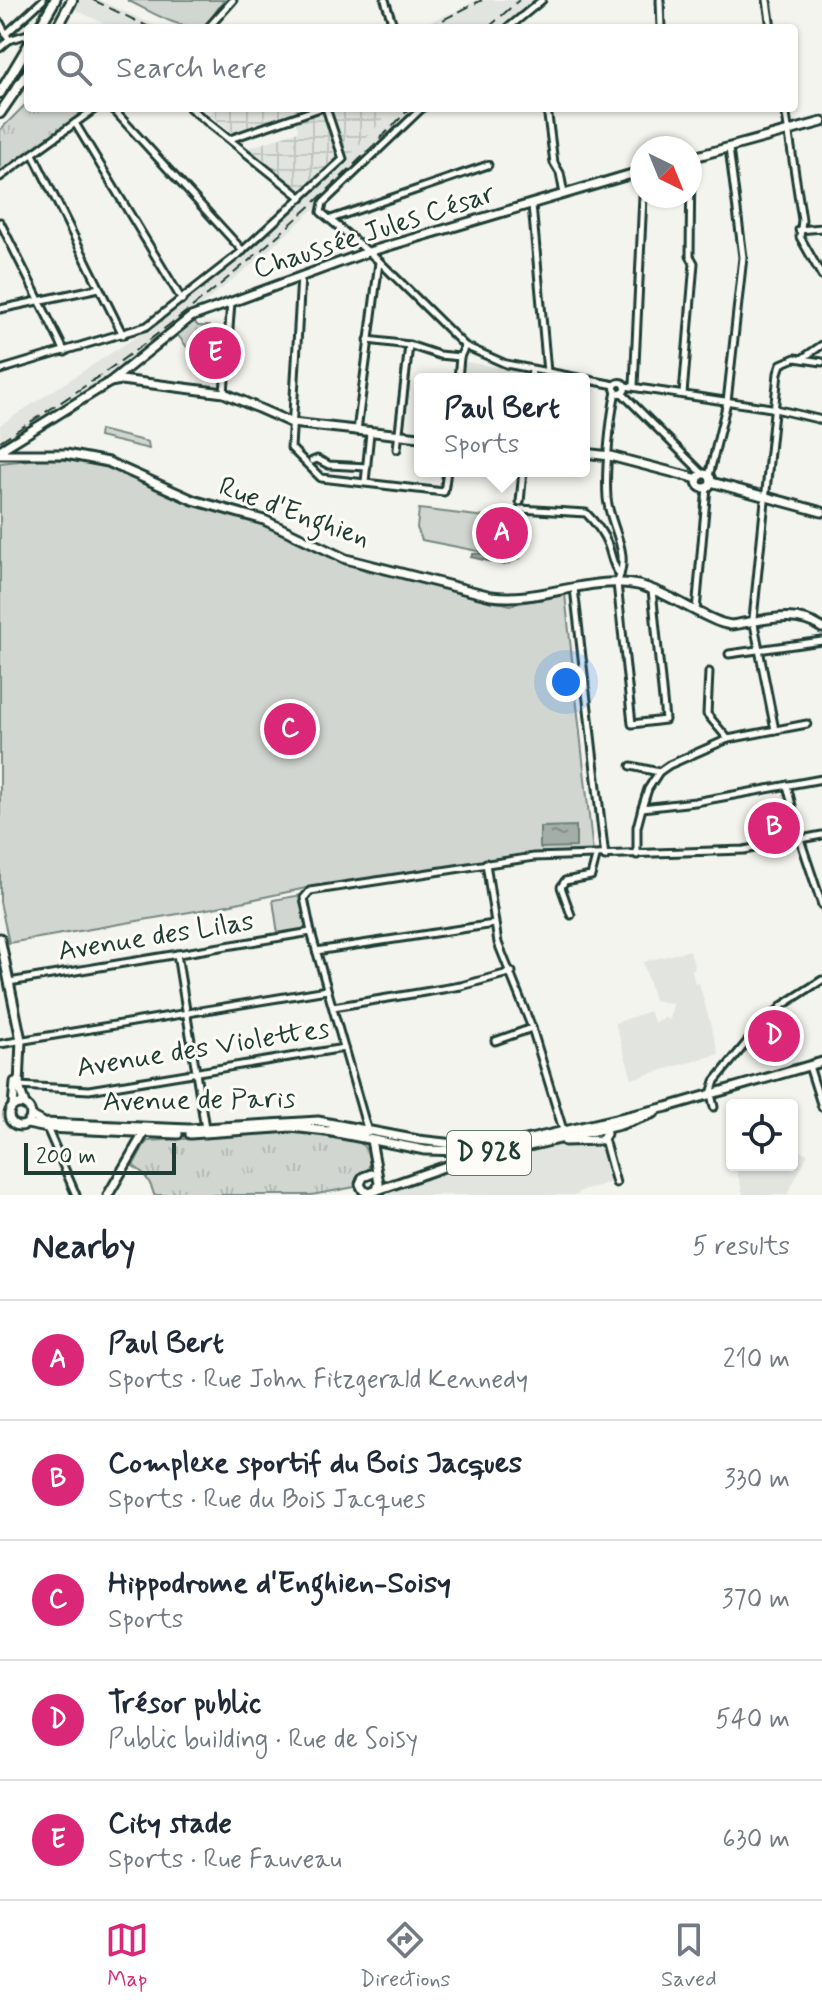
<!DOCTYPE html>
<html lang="en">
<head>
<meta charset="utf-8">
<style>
  :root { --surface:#fff; --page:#f2f2f3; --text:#1f2937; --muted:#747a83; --line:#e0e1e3; --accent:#db2777 }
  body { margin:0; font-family:Mynerve,sans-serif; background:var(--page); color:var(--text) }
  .controls { position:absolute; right:24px; bottom:24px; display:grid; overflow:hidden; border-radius:8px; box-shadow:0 2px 6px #0004 }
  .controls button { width:72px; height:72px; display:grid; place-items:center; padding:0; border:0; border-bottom:2px solid var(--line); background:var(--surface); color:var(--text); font:40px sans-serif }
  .compass { position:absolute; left:630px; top:136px; width:72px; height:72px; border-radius:50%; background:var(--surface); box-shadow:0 2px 6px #0004; rotate:137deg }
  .scale { position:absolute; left:24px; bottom:20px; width:152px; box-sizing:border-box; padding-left:8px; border:4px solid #1f3d34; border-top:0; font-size:22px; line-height:28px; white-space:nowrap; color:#1f3d34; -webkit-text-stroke:6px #fdfcf7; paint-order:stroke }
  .you { position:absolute; left:566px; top:682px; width:28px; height:28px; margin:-20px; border:6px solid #fff; border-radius:50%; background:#1a73e8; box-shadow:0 0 0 12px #1a73e833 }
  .badge { display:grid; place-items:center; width:52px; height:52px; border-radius:50%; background:var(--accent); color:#fff; font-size:26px; font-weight:700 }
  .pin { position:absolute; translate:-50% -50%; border:4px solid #fff; box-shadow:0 2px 8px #0006 }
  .popup { position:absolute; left:414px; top:373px; width:176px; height:104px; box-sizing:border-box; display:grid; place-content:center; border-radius:8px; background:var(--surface); filter:drop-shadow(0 2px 6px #0005); font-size:26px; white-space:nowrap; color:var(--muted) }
  .popup b { font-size:30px; color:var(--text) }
  .popup::after { content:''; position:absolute; left:50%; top:100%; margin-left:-16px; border:16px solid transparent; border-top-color:var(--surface) }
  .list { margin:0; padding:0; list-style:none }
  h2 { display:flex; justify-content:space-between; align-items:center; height:104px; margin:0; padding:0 32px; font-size:34px }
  h2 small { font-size:26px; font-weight:400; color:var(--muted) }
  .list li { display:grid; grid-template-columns:52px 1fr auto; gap:24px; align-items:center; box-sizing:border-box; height:120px; padding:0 32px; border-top:2px solid var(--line) }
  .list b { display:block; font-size:30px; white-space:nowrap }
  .list p { margin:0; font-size:26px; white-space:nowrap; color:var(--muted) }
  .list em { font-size:26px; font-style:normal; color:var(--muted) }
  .icon { flex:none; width:44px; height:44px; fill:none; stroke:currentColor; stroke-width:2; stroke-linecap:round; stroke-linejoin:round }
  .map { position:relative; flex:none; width:822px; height:1195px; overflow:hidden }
  .search { position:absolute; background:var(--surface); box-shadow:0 2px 6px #0004; left:24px; right:24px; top:24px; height:88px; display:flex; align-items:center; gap:20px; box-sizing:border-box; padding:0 28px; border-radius:8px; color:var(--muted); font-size:30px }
  .sheet { height:704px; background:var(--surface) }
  nav { display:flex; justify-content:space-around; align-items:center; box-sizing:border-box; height:112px; border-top:2px solid var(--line); background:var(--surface); font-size:22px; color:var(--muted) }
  nav a { display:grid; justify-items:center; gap:4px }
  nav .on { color:var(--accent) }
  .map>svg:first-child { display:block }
  .built { fill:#e2e5df }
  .industrial { fill:url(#industrial-grid) }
  .green { fill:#d1d6d1; stroke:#788a82; stroke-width:2 }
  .park { fill:url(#park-tufts); stroke:#788a82; stroke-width:2 }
  .water { fill:url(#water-ripples); stroke:#6e8179; stroke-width:2 }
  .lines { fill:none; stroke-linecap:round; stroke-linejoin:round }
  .street-casing { stroke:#1f3d34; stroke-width:11 }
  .secondary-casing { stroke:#1f3d34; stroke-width:13 }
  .primary-casing { stroke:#1f3d34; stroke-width:13 }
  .highway-casing { stroke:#1f3d34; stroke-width:14 }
  .street { stroke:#fdfcf7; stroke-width:5 }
  .secondary { stroke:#fdfcf7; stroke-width:7 }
  .primary { stroke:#fdfcf7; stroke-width:7 }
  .highway { stroke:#fdfcf7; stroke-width:8 }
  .rail { stroke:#1f3d34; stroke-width:2; stroke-dasharray:12 6; stroke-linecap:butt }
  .labels { text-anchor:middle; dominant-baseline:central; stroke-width:6; stroke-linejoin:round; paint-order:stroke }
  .shield { fill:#fdfcf7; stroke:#62766e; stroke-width:2 }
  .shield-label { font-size:26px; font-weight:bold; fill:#1f3d34 }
  .street-label { font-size:28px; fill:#1f3d34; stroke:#fdfcf7 }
</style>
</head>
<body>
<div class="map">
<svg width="822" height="1195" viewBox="0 0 822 1195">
  <defs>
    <pattern id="industrial-grid" width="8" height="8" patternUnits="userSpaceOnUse" patternTransform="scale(2)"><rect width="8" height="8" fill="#e2e5df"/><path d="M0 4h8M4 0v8" fill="none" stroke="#c1c5c0"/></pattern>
    <pattern id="park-tufts" width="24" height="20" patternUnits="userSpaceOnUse" patternTransform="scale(2)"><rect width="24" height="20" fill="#d1d6d1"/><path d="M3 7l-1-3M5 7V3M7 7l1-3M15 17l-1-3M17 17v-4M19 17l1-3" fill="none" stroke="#b3b9b4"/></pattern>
    <pattern id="water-ripples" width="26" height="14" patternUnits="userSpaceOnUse" patternTransform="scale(2)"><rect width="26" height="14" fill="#a3aea7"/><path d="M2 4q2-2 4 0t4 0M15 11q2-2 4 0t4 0" fill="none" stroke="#848f89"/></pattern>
  </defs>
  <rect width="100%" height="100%" fill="#f4f4ef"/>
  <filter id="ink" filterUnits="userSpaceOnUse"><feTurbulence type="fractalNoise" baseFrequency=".0125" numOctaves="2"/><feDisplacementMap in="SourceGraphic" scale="16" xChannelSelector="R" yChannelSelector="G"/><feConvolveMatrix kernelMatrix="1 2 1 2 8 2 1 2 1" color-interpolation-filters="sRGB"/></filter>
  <g filter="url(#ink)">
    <g class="built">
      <path d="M55,0H99L161,28H113Z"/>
      <path d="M476,0H538L506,28H454L452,26L412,28L459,10Z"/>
      <path d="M394,108H418L345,181L260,258L156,341L89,389L0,445V425L148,329L257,243L335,171Z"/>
      <path d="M466,362L517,370L516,379H461L462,365Z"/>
      <path d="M690,950L695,968L692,970L695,984L699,983L719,1054L632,1079L615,1023L649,1011L655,1023L666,1017L667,1020L670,1019L673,1004L654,1000L643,962Z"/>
      <path d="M602,1140H607L619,1180L578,1192V1195H383L387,1189L475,1161L555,1145Z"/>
      <path d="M798,1141L801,1151L808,1154L787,1195H743L735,1165H792V1143Z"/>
    </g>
    <path class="industrial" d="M215,108H394L333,174L306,197L246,149L298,131L296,121L241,139L210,115Z"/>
    <g class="green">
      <path d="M127,0H224L204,28C175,28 152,12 127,0Z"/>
      <path d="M100,430L148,442L149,449L99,437Z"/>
      <path d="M48,458L99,464L117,469L183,501L260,523L367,571L404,577L510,605L565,594L593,853L522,855L311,887L213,908L9,943L0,902V463Z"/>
      <path d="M419,509L485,517L483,552L422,540L417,528Z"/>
      <path d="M302,895L300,903L307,927L305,930L278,934L273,900Z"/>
    </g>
    <g class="park">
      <path d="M28,102V108H94L0,175V130Z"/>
      <path d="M193,320L198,326H209L206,360L196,359L177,334Z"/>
      <path d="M295,1132L359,1142C375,1154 370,1172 360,1186L312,1195H154C151,1183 144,1172 133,1166L144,1145L148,1141Z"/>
    </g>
    <g class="water">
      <path d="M513,552L518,554L520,558L505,565L471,557L473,554Z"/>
      <path d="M576,826V847L540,848V827Z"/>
    </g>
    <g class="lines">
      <g class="street-casing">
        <g id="street">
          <path d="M385,0L394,28"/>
          <path d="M660,0L661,28"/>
          <path d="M767,0L771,28"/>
          <path d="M0,23L6,34"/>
          <path d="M208,28L233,0"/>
          <path d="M508,28L542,0"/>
          <path d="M9,40L6,34L43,0"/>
          <path d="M0,48L9,40L28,34"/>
          <path d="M112,108L243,251"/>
          <path d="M190,108L302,198"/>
          <path d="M422,108L323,203L321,212L379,261L465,346L506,364L615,385"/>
          <path d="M547,108L554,163L560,173L564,194"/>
          <path d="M785,108L802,220L800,237L822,276"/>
          <path d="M75,123L182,300"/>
          <path d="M230,139L320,108"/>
          <path d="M33,154L123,335"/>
          <path d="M0,177L96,108"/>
          <path d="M532,205L547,372"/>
          <path d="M331,219L488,165"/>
          <path d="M0,222L65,352"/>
          <path d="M799,230L822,228"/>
          <path d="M301,276L291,448L321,478L444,492L447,471"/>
          <path d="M0,309L99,288"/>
          <path d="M368,340L409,345L439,355L460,357"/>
          <path d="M803,358L822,345"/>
          <path d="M0,370L147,326L240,253L343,159L326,108"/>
          <path d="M458,379L460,357L465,346"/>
          <path d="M531,379L532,370"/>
          <circle cx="620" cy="388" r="5.5"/>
          <path d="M625,386L771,408L822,420"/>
          <path d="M634,386L643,196"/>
          <path d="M616,391C610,419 605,470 607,498C610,528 632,551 617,583L632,724L665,720L652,590"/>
          <path d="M224,393L231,302"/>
          <path d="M622,393L703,474"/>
          <path d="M683,394L694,263L690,256L691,158"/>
          <path d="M357,431L379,262"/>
          <path d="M397,449L409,345"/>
          <path d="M312,461L317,459L329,465L367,467"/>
          <path d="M709,476L727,402L743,257L729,148"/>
          <path d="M365,482L370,433"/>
          <path d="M520,502L523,471"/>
          <path d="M520,509L586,513C596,523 603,532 608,545C612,556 612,565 620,575"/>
          <path d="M574,588L605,857"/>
          <path d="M696,611L707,487"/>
          <path d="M729,654L822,641"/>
          <path d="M709,672L707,714L728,739"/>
          <path d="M775,730L753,619L778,373L781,364L795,358L822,362"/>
          <path d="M631,766L659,772"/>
          <path d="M787,785L800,839L822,905"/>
          <path d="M642,808L695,802L822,779"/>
          <path d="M637,855V827L642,808L648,789L659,772L669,765L728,739L807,724"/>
          <path d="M486,863L498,943L532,1028L564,1133"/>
          <path d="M571,915L561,887L565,881L591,876L596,857"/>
          <path d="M316,951L494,924"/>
          <path d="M177,954L205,1128"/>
          <path d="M9,982L311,932"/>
          <path d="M333,1007L461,986L512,972"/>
          <path d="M495,1041L532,1028"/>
          <path d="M0,1044L327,990"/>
          <path d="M809,1066L822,1107"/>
          <path d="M19,1086L89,1090L344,1048"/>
          <path d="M714,1107L711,1094L715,1081L747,1042L783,1005L822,980"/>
          <path d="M47,1128L76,1195"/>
          <path d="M328,1130C341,1126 354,1135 368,1132L311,932L304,898L310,891L534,857L744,850L822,835"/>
          <path d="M604,1139L616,1183"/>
        </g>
      </g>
      <g class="secondary-casing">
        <g id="secondary">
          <path d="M690,158L822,122"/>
          <path d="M110,382L121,380L224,393L292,423L420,437"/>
          <path d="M0,450L110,382L191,317L365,253L642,171"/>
          <path d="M584,453L610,456L698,479"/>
          <path d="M0,454H66L108,462L193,500L264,520L346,559L491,596C540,603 588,575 638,585C667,592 694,613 722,623L731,625C763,621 794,609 822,628"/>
          <circle cx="704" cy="481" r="7"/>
          <path d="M711,482L822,512"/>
          <path d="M108,1195L144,1133"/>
        </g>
      </g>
      <g class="primary-casing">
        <g id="primary">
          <path d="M0,938L21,1040L19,1086L25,1105"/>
          <circle cx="20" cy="1115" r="11"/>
          <path d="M13,1106L15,1082"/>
          <path d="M31,1116L44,1123L189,1129L318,1121L418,1140L481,1147L513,1143L667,1107L822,1062"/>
          <path d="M27,1124L47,1128L178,1134"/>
          <path d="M190,1134L291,1127L327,1131L425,1150L503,1152L620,1125L654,1113"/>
          <path d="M371,1140L379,1183L377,1190"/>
          <path d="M565,1141L602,1140L606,1134L605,1127"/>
          <path d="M371,1174L363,1177L360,1184L363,1190L369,1193L478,1155"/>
        </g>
      </g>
      <g class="highway-casing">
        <g id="highway">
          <path d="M39,28L55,0"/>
          <path d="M57,28L72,0"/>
          <path d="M0,93L28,46"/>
          <path d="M0,113L28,72"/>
        </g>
      </g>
      <use href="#street" class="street"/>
      <use href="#secondary" class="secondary"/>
      <use href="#primary" class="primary"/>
      <use href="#highway" class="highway"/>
      <g class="rail">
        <path d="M93,0L151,28"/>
        <path d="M427,28L482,0"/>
        <path d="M488,28L519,0"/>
        <path d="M0,441C152,348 287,237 410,108"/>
      </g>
    </g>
  </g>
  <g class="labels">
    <rect class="shield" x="447" y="1131" width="84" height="44" rx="6"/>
    <g class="shield-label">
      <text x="489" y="1153">D 928</text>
    </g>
    <g class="street-label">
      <text transform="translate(374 232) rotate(-18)">Chaussée Jules César</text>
      <text transform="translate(294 513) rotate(20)">Rue d'Enghien</text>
      <text transform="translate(156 937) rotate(-9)">Avenue des Lilas</text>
      <text transform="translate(203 1049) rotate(-9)">Avenue des Violettes</text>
      <text transform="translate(199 1101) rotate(-1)">Avenue de Paris</text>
    </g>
  </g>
</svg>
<div class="controls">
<button><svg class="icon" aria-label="locate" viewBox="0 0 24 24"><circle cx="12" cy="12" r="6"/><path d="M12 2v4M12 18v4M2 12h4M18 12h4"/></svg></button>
</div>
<svg class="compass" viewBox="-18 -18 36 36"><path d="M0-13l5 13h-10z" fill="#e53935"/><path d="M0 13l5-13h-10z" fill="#747a83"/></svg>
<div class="scale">200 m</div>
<div class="you"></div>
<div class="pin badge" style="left:502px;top:533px">A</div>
<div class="popup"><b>Paul Bert</b>Sports</div>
<div class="pin badge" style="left:774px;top:828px">B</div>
<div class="pin badge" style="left:290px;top:729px">C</div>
<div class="pin badge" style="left:774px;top:1036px">D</div>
<div class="pin badge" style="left:215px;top:353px">E</div>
<div class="search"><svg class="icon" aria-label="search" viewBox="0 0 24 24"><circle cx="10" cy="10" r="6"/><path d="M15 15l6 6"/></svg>Search here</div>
</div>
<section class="sheet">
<h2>Nearby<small>5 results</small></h2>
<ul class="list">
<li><span class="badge">A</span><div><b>Paul Bert</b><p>Sports · Rue John Fitzgerald Kennedy</p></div><em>210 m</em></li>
<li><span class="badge">B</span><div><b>Complexe sportif du Bois Jacques</b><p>Sports · Rue du Bois Jacques</p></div><em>330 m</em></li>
<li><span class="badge">C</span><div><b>Hippodrome d'Enghien-Soisy</b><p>Sports</p></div><em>370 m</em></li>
<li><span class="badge">D</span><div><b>Trésor public</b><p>Public building · Rue de Soisy</p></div><em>540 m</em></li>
<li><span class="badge">E</span><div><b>City stade</b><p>Sports · Rue Fauveau</p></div><em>630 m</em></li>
</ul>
</section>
<nav>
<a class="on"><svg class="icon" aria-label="map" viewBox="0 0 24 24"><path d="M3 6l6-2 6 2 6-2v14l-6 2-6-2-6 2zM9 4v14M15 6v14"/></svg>Map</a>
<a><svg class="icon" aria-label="directions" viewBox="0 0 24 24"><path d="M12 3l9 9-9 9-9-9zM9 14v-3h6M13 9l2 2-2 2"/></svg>Directions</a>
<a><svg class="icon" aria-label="saved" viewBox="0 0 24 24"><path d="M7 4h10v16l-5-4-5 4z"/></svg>Saved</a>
</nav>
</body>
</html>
